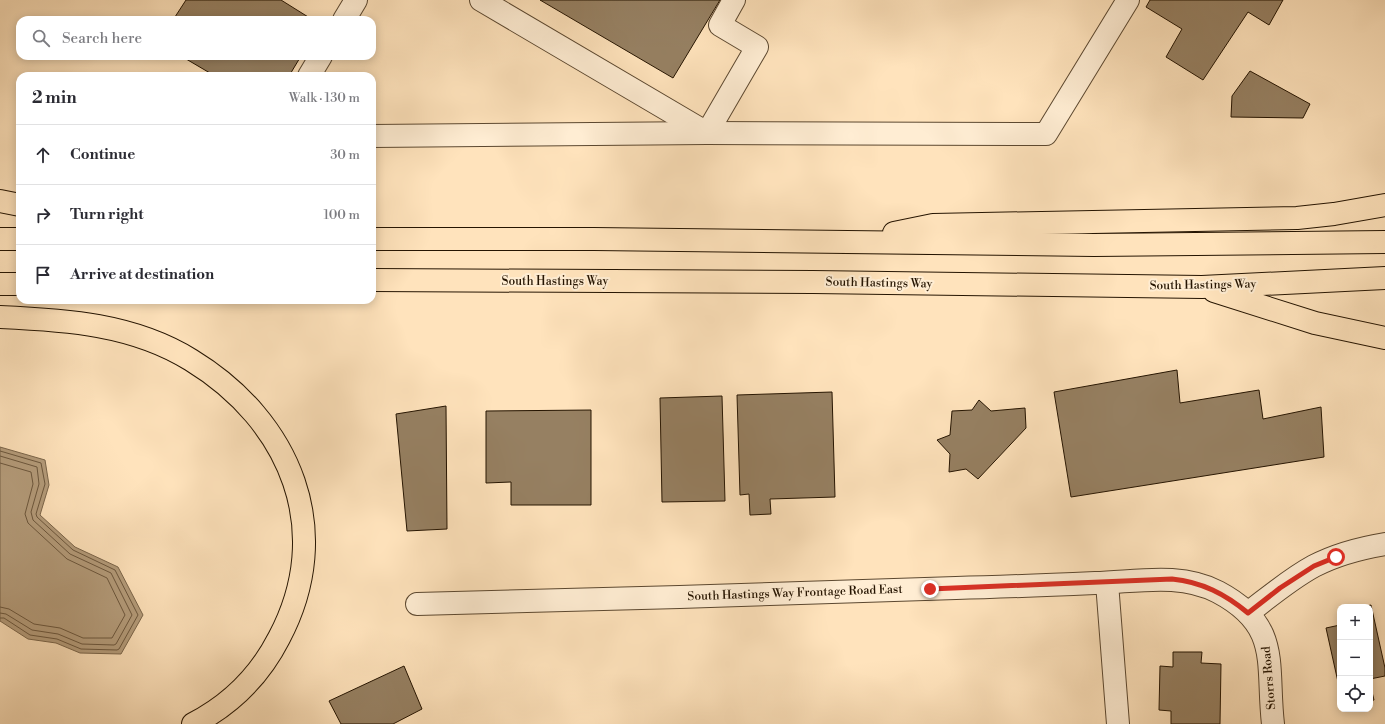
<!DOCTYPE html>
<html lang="en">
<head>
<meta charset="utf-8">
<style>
  :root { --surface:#fff; --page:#f2f2f3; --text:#2b2b33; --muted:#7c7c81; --line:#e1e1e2 }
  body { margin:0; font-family:"Libre Bodoni",serif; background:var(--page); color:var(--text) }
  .controls { position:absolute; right:12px; bottom:12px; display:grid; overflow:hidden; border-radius:8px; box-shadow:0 2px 10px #0003 }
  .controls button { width:36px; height:36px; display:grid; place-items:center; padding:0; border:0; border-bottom:1px solid var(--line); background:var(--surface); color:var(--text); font:20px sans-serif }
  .stop { position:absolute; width:12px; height:12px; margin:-9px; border:3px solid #d93025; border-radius:50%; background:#fff }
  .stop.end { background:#d93025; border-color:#fff; box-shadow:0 1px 4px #0008 }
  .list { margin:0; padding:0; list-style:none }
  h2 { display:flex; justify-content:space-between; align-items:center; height:52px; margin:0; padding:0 16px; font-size:17px }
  h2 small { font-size:13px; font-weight:400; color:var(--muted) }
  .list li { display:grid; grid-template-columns:26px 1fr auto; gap:12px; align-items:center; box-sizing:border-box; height:60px; padding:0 16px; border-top:1px solid var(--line) }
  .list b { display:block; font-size:15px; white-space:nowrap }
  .list em { font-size:13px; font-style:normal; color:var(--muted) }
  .icon { flex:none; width:22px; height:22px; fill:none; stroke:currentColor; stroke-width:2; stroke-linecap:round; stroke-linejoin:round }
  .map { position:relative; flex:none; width:1385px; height:724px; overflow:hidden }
  .search { position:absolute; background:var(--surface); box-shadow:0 2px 10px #0003; left:16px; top:16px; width:360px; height:44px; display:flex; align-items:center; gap:10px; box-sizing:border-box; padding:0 14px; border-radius:12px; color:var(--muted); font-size:15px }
  .panel { position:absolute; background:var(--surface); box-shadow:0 2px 10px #0003; left:16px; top:72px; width:360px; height:232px; border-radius:12px }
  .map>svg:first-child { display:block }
  .water { fill:#b59d7c; stroke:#7b664b }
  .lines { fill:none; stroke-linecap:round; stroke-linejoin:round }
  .shore { stroke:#6d583e; stroke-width:1 }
  .building { fill:#968062; stroke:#251401 }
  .minor-casing { stroke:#5c4830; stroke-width:24 }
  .major-casing { stroke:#251401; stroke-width:24 }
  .highway-casing { stroke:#251401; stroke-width:24 }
  .minor { stroke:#ffedd3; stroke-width:22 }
  .major { stroke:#ffe3bc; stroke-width:22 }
  .highway { stroke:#ffe3bc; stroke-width:22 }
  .route { stroke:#d93025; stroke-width:5 }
  .labels { text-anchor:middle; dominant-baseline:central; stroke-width:4; stroke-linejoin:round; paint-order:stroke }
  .street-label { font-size:12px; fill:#251401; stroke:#ffedd3 }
</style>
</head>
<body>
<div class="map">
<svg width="1385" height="724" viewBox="0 0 1385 724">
  <rect width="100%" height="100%" fill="#ffe3bc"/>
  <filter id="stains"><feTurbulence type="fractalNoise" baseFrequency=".005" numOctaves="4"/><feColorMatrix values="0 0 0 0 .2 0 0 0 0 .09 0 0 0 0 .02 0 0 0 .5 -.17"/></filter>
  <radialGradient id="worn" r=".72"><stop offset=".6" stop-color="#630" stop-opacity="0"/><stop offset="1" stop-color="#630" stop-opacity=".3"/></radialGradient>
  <path class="water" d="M0,447L45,460L49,485L40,515L75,547L118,567L143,615L121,654L80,653L56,643L28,639L0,621Z"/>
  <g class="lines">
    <g class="shore">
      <path d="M0,451L41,463L45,484L36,514L37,517L73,550L115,570L138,615L119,649L117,650L81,649L57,639L30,635L4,618H0"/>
      <path d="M0,456L37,467L39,484L31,512L33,520L70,554L111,573L132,615L116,644L114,645L82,644L58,634L32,630L6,614L0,613"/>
      <path d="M0,463L31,472L33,484L25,514L28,523L67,559L107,578L125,615L112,638H83L60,628L34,624L9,609L0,607"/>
    </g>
  </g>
  <g class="building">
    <path d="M186,0H281L313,20H173Z"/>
    <path d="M540,0H720L673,78Z"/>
    <path d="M1150,0H1283L1269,25L1248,12L1203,80L1166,57L1182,29L1146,7Z"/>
    <path d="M181,56H301L289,76H215Z"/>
    <path d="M1250,71L1310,104L1303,118L1231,117L1232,96Z"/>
    <path d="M1177,370L1180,403L1259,390L1263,419L1321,407L1324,457L1071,497L1054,392Z"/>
    <path d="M832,392L835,497L770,499L771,514L750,515L749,494L740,495L737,395Z"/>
    <path d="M722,396L725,501L662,502L660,398Z"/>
    <path d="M979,400L991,411L1025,408L1026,428L978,479L966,469L949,472L950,454L937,440L950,435L952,411L972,410Z"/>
    <path d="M446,406L447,529L407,531L396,414Z"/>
    <path d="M591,410V505H511V482L486,483V411Z"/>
    <path d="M1371,605L1385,668V676L1370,679V607H1361Z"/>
    <path d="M1340,625V691L1326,628Z"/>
    <path d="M1173,652H1202L1201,663L1221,664L1220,724H1171V711L1159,710L1160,666L1173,667Z"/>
    <path d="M404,666L422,709L393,724H341L329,701Z"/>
    <path d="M1370,684L1374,700L1370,701Z"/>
  </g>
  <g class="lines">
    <g class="minor-casing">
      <g id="minor">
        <path d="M481,0L707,133"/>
        <path d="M344,20L356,0"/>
        <path d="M309,76L321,56"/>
        <path d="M707,133L757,47L720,25L734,0"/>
        <path d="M372,136L707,133L1046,134L1128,0"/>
        <path d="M1107,583L1118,724"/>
        <path d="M417,604C597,599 776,595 956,588C1002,587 1049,585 1095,583C1136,582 1180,572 1218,592C1282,626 1266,664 1273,724"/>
        <path d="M1248,613C1269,597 1290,579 1314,566C1335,555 1361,548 1385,544"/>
      </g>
    </g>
    <g class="major-casing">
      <g id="major">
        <path d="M894,233L933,225L1297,218L1334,214L1385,205"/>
        <path d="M0,239H20"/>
        <path d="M372,239H594L1094,245L1385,242"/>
        <path d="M372,280L813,282L1202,287L1385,278"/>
        <path d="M0,284H20"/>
        <path d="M1214,291L1315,323L1385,338"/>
      </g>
    </g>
    <g class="highway-casing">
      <g id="highway">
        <path d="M0,201L20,205"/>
        <path d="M0,317C66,320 133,324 191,360C291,421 336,531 279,638C260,675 230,705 193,724"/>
      </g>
    </g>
    <use href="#minor" class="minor"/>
    <use href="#major" class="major"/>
    <use href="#highway" class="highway"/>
  </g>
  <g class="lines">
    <path class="route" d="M930,589L1172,579C1202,582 1225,594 1248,613L1280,588L1314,566L1336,557"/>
  </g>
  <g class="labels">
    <g class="street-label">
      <text x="555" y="281">South Hastings Way</text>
      <text transform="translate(879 283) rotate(1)">South Hastings Way</text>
      <text transform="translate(1203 285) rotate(-1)">South Hastings Way</text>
      <text transform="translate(795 593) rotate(-2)">South Hastings Way Frontage Road East</text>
      <text transform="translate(1269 678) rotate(-95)">Storrs Road</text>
    </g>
  </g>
  <rect width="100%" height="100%" filter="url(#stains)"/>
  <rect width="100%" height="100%" fill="url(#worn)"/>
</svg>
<div class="controls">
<button>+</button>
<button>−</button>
<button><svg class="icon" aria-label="locate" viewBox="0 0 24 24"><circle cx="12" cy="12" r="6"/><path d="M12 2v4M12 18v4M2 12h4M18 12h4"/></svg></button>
</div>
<div class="stop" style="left:1336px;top:557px"></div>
<div class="stop end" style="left:930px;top:589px"></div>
<div class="search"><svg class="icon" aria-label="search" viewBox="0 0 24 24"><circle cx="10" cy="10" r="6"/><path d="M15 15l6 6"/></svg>Search here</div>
<section class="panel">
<h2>2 min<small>Walk · 130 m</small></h2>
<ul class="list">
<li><svg class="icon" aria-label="ahead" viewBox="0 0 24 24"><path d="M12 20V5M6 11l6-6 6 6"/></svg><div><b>Continue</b></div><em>30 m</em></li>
<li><svg class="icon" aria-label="right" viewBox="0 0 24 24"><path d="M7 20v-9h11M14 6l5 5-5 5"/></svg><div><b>Turn right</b></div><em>100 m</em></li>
<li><svg class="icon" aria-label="arrive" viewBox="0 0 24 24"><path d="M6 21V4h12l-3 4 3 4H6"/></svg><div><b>Arrive at destination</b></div></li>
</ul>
</section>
</div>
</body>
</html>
